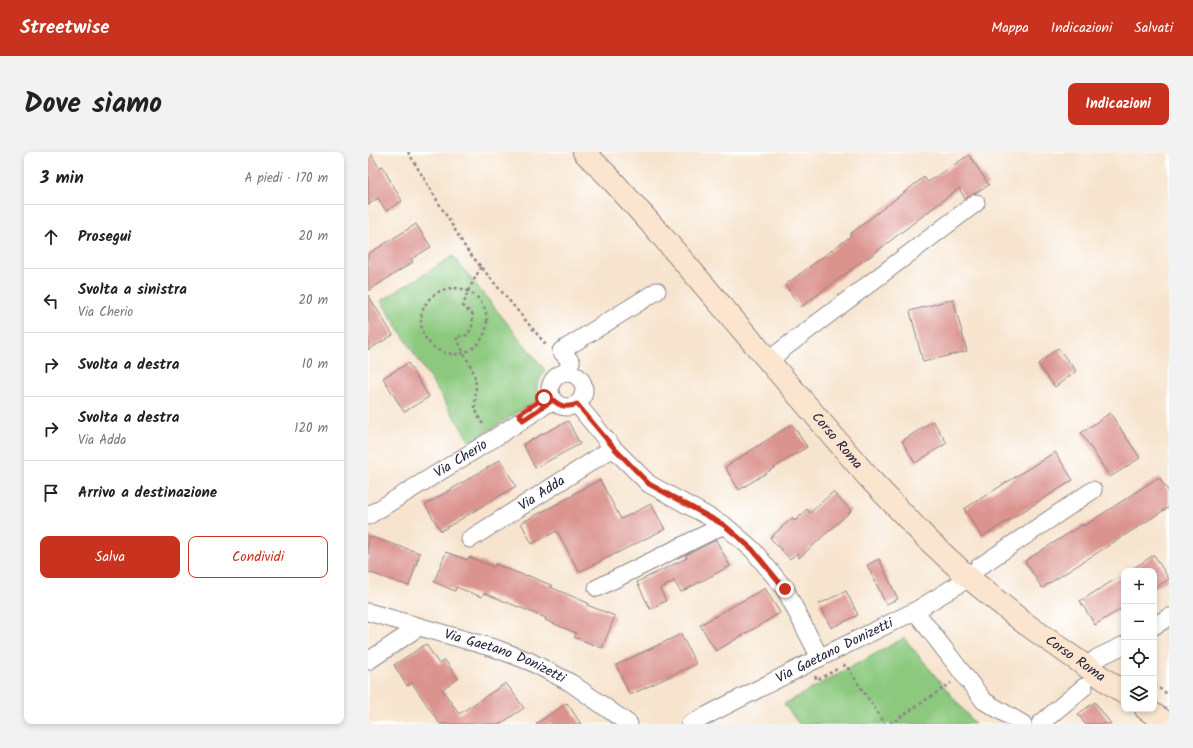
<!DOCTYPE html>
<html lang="it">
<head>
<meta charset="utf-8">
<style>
  :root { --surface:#fff; --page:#f2f2f2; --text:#222; --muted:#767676; --line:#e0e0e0; --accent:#c8321e }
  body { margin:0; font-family:Kalam,sans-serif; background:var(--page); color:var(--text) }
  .controls { position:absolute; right:12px; bottom:12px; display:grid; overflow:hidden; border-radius:8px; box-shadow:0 2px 6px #0003 }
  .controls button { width:36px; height:36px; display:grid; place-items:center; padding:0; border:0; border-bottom:1px solid var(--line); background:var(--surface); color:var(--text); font:20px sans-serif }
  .stop { position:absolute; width:12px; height:12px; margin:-9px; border:3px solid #c8321e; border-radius:50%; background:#fff }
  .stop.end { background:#c8321e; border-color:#fff; box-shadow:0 1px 4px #0008 }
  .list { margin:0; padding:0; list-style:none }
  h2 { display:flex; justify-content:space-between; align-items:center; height:52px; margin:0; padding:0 16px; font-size:17px }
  h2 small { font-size:13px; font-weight:400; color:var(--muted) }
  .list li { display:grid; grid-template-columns:26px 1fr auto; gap:12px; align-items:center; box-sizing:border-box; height:64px; padding:0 16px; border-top:1px solid var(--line) }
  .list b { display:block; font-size:15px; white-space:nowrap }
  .list p { margin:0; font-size:13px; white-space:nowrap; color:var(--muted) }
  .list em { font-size:13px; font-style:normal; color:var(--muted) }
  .actions { display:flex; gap:8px; padding:12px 16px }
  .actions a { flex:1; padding:9px 0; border:1px solid var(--accent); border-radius:8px; text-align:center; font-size:14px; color:var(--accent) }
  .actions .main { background:var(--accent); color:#fff }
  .icon { flex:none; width:22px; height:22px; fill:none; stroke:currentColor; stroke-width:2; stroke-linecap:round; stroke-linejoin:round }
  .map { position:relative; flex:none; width:801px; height:572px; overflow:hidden; border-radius:8px }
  header { display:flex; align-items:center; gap:24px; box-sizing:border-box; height:56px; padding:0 20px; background:var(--accent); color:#fff }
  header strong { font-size:19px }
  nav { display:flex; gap:22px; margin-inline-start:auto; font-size:14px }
  .intro { display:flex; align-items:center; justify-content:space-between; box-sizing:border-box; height:96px; padding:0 24px }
  h1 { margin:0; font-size:28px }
  .button { padding:10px 18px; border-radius:8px; background:var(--accent); color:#fff; font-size:14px; font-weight:700 }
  main { display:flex; gap:24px; padding:0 24px }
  aside { flex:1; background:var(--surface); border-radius:8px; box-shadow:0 2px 6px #0003 }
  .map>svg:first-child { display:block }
  .green { fill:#8cc97f; stroke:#57765d }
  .building { fill:#db938e }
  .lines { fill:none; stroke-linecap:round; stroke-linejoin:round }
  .street-casing { stroke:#8c8384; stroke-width:19 }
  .secondary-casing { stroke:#8c8384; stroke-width:24 }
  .path { stroke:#8c8384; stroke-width:2.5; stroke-dasharray:3 3; stroke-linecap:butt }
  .street { stroke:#fff; stroke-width:17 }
  .secondary { stroke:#fce5cf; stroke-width:22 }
  .route { stroke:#c8321e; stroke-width:5 }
  .labels { text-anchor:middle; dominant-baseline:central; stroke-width:4; stroke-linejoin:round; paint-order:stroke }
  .street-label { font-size:14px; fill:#22223b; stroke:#fff }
</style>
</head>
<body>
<header>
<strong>Streetwise</strong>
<nav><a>Mappa</a><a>Indicazioni</a><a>Salvati</a></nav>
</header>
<div class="intro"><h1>Dove siamo</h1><a class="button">Indicazioni</a></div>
<main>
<aside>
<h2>3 min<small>A piedi · 170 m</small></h2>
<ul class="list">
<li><svg class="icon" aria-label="ahead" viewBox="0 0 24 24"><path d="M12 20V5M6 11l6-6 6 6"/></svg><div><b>Prosegui</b></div><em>20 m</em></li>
<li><svg class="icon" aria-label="left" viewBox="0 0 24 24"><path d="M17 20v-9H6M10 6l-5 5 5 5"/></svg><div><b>Svolta a sinistra</b><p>Via Cherio</p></div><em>20 m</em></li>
<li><svg class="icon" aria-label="right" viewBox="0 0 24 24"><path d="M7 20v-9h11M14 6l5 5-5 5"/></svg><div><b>Svolta a destra</b></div><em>10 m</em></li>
<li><svg class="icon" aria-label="right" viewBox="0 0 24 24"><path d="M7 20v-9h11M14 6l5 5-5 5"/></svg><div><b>Svolta a destra</b><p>Via Adda</p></div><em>120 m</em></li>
<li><svg class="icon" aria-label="arrive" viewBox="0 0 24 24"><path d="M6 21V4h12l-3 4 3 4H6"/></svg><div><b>Arrivo a destinazione</b></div></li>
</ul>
<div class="actions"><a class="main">Salva</a><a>Condividi</a></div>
</aside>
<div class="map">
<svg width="801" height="572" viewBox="0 0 801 572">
  <rect width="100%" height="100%" fill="#fff"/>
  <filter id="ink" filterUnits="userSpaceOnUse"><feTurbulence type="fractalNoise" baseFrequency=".025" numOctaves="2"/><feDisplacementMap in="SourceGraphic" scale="8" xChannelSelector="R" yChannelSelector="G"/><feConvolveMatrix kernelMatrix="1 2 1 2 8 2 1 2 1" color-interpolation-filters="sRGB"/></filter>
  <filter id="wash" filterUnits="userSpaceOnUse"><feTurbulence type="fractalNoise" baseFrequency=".012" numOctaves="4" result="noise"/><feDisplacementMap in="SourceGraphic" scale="16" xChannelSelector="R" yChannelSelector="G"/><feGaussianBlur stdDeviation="0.9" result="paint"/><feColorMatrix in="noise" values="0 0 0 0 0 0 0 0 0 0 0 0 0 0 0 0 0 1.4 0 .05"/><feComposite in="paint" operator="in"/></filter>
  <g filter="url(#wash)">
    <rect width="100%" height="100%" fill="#f7e4ce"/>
    <g class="green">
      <path d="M85,104L177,218L169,233V248L102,290L13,149Z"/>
      <path d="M536,486L607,572H431L416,552Z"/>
    </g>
    <g id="blocks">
      <g class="building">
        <path d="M0,0H2L11,16L14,14L34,49L18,59L10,46L0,53Z"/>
        <path d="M601,3L621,33L597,47L591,36L500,106V105L433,155L417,133L483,84L482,82L556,25L560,30Z"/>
        <path d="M48,72L63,95L43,107L45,110L0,139V102Z"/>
        <path d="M0,143L25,183L0,198Z"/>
        <path d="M585,147L599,199L555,210L542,159Z"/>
        <path d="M690,196L708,219L687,235L670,212Z"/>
        <path d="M40,211L61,245L36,260L15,226Z"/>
        <path d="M742,261L772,306L742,325L713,281Z"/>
        <path d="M200,269L212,292L167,316L155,292Z"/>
        <path d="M565,269L579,291L547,311L534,289Z"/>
        <path d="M424,272L439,295L371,338L357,315Z"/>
        <path d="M687,300L705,328L614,385L596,357Z"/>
        <path d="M132,308L148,334L73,379L57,353Z"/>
        <path d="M791,325L801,340V355L674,436L657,409L715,372L716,374Z"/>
        <path d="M232,328L253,367L283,352L297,377L211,420L189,379L164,392L153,371L206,343L205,342Z"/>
        <path d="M465,340L483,359L431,406L429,401L422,407L402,386L424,366L427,369L439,357L442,361Z"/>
        <path d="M0,384L52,401L41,434L0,420Z"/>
        <path d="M348,388L362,414L313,440L306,429L292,437L298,449L282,457L269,430L319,406L318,403Z"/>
        <path d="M78,400L99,408L101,405L126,415L127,412L158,424L159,423L185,434L182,435L220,451L219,453L247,464L234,496L206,485L208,481L177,468L178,466L116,441L114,445L88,435L87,439L66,430Z"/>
        <path d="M786,403L801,427L786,436V419H761Z"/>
        <path d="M511,407L530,447L518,452L499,413Z"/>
        <path d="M756,422V455L727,473L712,449Z"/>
        <path d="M397,436L412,461L348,499L332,473Z"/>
        <path d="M478,439L490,463L463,476L451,452Z"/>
        <path d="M313,482L328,512L262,543L248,513Z"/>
        <path d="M58,492L71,512L77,508L90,527L74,537L91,562L138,531L156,556L132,572H72L44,531L39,534L26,513Z"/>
        <path d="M727,550L743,572H717L710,562Z"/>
        <path d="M199,551L213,572H168Z"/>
      </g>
    </g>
  </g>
  <g filter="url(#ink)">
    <use href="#blocks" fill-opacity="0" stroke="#8c8384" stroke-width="1"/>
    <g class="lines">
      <g class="street-casing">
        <g id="street">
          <path d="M402,210L411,200L608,51"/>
          <path d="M197,221L203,210L193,199L289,139"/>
          <circle cx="199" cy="238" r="17"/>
          <path d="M209,252L245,296L281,332L356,373L384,397L417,437L452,506"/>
          <path id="s1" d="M0,364L125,287L185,248"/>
          <path id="s2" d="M102,387L245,296"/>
          <path d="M229,436L356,373"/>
          <path d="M547,459L616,549L655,572"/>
          <path id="s3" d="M0,460L129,497L161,509L203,531L261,572"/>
          <path d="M786,474L801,465"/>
          <path d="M0,509L51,475"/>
          <path d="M719,515L729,506L756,493"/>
          <path id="s4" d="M322,572L441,511L547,459L601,426L611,415L725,338"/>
          <path d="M672,572L716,535"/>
        </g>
      </g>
      <g class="secondary-casing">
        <g id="secondary">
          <path id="s5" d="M216,0L242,26L293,83L500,325L559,387L601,426L655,470L756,541"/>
          <path d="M778,557L800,572"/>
        </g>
      </g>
      <g class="path">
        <path d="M40,0L99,98L179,194"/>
        <path d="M113,115L100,139L95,154L105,163L104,174L100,183L88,185L106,221L108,233L107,255L112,268L116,273"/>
        <circle cx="86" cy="169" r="33"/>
        <path d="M175,235L178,226L181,223"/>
        <path d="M475,514L478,513L517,572"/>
        <path d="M447,524L449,528L471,516"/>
        <path d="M786,533L801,543"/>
        <path d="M522,572L583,531"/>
      </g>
      <use href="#street" class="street"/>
      <use href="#secondary" class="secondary"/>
    </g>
  </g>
  <g class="lines" filter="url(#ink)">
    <path class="route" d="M176,246L151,262L155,268L185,248C193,255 199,256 209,252L246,296L281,332L356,373L384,397L417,437"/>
  </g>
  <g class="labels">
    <g class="street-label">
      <text stroke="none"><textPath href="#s5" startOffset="384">Corso Roma</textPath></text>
      <text stroke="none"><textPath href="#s1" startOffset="109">Via Cherio</textPath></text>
      <text stroke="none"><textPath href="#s2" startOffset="85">Via Adda</textPath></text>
      <text stroke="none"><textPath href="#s4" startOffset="162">Via Gaetano Donizetti</textPath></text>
      <text stroke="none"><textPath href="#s3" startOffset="144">Via Gaetano Donizetti</textPath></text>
      <text stroke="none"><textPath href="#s5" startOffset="708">Corso Roma</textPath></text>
    </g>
  </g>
</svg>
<div class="controls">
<button>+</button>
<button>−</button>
<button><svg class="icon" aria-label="locate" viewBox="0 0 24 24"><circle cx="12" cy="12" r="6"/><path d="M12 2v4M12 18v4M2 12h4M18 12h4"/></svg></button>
<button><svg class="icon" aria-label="layers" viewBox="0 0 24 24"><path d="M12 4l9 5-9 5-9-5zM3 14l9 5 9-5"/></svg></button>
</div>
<div class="stop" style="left:176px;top:246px"></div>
<div class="stop end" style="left:417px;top:437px"></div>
</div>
</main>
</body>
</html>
